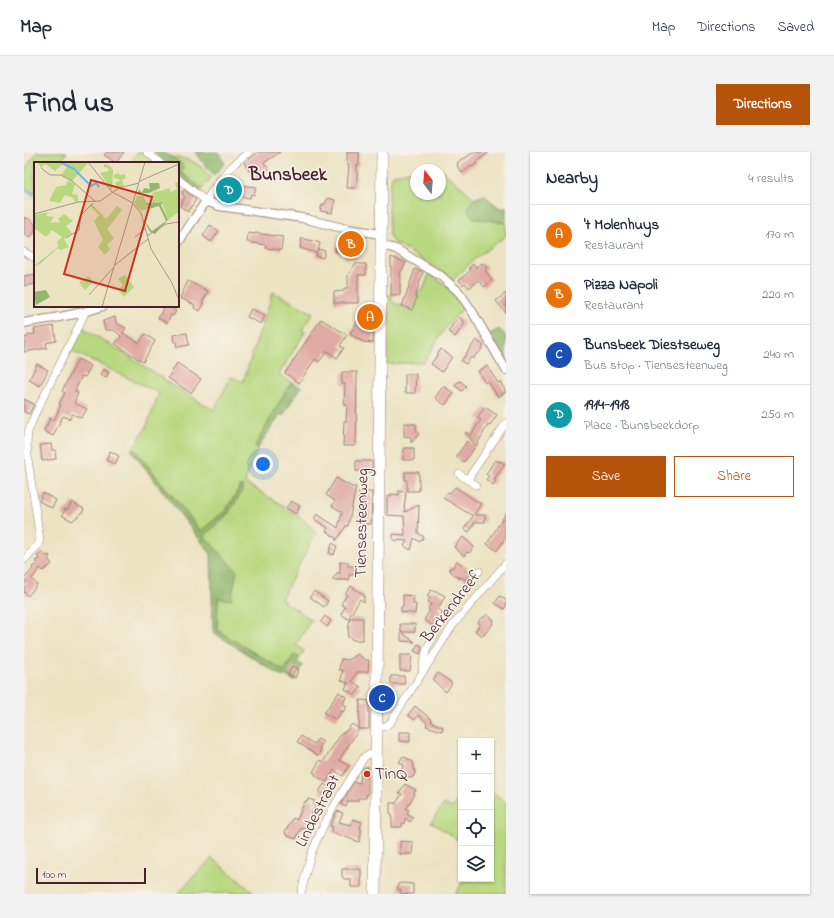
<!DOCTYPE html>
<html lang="en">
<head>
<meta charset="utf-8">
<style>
  :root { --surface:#fff; --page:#f2f2f3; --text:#1f2937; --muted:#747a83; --line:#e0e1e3; --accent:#b45309 }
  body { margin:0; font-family:"Indie Flower",sans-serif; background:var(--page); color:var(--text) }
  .controls { position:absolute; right:12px; bottom:12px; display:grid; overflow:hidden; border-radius:0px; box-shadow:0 1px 3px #0004 }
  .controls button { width:36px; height:36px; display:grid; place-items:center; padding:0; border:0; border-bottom:1px solid var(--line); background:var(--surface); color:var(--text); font:20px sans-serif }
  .compass { position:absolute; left:386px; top:12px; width:36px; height:36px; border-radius:50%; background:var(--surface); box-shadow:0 1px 3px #0004; rotate:344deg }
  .scale { position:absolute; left:12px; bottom:10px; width:110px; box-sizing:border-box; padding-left:4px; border:2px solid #4a1f2b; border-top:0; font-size:11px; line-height:14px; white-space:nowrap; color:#4a1f2b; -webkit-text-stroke:3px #f7f3e8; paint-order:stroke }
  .you { position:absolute; left:239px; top:312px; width:14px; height:14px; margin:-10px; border:3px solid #fff; border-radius:50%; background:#1a73e8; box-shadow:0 0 0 6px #1a73e833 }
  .badge { display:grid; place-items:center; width:26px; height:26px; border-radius:50%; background:var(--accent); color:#fff; font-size:13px; font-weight:700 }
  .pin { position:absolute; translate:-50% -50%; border:2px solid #fff; box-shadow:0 1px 4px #0006 }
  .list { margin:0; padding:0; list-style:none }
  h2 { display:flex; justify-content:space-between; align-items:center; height:52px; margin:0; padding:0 16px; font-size:17px }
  h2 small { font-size:13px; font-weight:400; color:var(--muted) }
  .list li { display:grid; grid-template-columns:26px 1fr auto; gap:12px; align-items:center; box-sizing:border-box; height:60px; padding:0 16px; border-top:1px solid var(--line) }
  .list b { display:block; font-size:15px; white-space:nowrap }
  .list p { margin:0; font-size:13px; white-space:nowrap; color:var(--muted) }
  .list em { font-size:13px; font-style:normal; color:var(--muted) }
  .actions { display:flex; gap:8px; padding:12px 16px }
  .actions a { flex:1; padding:9px 0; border:1px solid var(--accent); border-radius:0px; text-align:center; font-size:14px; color:var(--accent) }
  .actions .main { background:var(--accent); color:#fff }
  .icon { flex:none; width:22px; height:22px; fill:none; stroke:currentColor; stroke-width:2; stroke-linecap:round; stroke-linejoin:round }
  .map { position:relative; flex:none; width:482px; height:742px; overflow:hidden; border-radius:0px }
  header { display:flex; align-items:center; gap:24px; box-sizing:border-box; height:56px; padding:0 20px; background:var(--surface); border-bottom:1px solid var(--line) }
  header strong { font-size:19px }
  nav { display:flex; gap:22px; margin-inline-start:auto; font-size:14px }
  .intro { display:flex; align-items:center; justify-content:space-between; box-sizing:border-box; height:96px; padding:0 24px }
  h1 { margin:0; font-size:28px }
  .button { padding:10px 18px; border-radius:0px; background:var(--accent); color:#fff; font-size:14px; font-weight:700 }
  main { display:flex; gap:24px; padding:0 24px }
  aside { flex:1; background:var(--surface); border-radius:0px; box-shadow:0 1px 3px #0004 }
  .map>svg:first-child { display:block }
  .green { fill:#b8d87f; stroke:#817c55; fill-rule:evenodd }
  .forest { fill:#92b86e; stroke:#6e6c4c }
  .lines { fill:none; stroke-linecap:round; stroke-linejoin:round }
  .stream { stroke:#6ebae7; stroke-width:2 }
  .building { fill:#e0aaa4 }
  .minor-casing { stroke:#9b8177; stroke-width:8 }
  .tertiary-casing { stroke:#9b8177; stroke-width:10 }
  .primary-casing { stroke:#9b8177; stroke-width:12 }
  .minor { stroke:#fff; stroke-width:7 }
  .tertiary { stroke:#fff; stroke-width:8 }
  .primary { stroke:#fff; stroke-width:11 }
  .poi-dot { fill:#c8321e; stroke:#f7f3e8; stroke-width:1.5 }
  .labels { text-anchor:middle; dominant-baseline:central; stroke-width:3; stroke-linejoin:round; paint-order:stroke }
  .street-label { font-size:17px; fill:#4a1f2b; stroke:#f7f3e8 }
  .poi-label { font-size:17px; fill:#4a1f2b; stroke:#f7f3e8; text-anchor:start }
  .quarter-label { font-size:19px; font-weight:bold; fill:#4a1f2b; stroke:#f7f3e8 }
  .inset-river { fill:none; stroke:#6ebae7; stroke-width:2 }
  .inset-road { fill:none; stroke:#ab9586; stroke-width:1 }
  .view { fill:#c8321e; fill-opacity:0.15; stroke:#c8321e; stroke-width:2 }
  .inset-edge { fill:none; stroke:#4a1f2b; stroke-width:2 }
</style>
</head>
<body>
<header>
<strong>Map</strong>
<nav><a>Map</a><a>Directions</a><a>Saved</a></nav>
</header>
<div class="intro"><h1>Find us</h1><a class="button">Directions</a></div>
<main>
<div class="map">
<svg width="482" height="742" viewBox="0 0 482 742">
  <rect width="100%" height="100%" fill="#f7f3e8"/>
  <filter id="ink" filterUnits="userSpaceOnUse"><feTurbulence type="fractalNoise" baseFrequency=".025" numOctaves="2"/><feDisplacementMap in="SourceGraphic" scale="8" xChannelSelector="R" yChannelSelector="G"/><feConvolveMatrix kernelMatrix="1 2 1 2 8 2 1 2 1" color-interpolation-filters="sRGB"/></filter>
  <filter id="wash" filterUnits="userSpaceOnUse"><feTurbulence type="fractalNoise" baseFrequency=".012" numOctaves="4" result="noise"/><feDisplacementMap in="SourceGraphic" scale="16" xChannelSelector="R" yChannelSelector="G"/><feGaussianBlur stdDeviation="0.9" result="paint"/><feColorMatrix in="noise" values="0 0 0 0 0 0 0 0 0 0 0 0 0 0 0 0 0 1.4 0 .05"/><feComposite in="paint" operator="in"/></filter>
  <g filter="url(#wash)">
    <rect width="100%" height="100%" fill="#ece3c3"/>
    <g class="green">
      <path d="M13,0H43L35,11H11V42L0,35V19Z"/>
      <path d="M114,0H119L131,10L130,11H106Z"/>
      <path d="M147,5C168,7 174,10 187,26L178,37L157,21L159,15Z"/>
      <path d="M412,13L450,46L446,52L450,66L482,71V84L454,104L428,129L418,120L369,90L365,83V41L368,23ZM392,18H416V42H392Z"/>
      <path d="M206,24L209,51L200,50C190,39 199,33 206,24Z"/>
      <path d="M405,122L423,134L439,156L421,176L400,210L363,212L364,143H368V150L388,158L395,138L399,139Z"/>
      <path d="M249,140L289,161L278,178L281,180L255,222L267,230L231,294L234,296L225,317L221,331C240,343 280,363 292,381L257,447L287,468L272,493L280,499L276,506L270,503L260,519L193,478L194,445L186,391L180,384L205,361L217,333L202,358L177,379L109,296L122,276L135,241L46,198L58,175L139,226L141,229L190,258L207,225L219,230Z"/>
      <path d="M467,639L482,650V742H431L441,727H467Z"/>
      <path d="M437,642V690L407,670L420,652L428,656Z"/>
      <path d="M188,706L230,741L153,742Z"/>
    </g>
    <g class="forest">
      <path d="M129,0H138L156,10L159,15L157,21L178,37L175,40L154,22V11H142Z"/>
      <path d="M172,0H194L201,11L190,23L178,9Z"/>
      <path d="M460,43L473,54L478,57L482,55V71L450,66L447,63L444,57C448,47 450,46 460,43Z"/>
      <path d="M475,177L482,184V208L480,207L466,182Z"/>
      <path d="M267,230L278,235L269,247L259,264L256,262L234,296L231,294Z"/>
      <path d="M109,296L177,379L202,358L218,333L220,334C212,355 197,369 180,384L213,419L207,448L194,446L193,478L260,519L270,503L276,506L273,511L279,513L270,529L261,523L259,525L189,480L187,402L107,298Z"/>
    </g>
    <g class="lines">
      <path class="stream" d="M0,36L11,44"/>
    </g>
    <g id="blocks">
      <g class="building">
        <path d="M83,0H100L92,11L80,3Z"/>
        <path d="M235,0H256L240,11L245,17L231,27L220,11Z"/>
        <path d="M323,0H335V13H333V31L332,32V36H323L325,13H323Z"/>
        <path d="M450,0H465L452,10L453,11L448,15L447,14L438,21L433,14L434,13L433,11L439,6L440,7Z"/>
        <path d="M215,33L232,35L230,43L227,42L226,46L214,44Z"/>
        <path d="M160,38L172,47L164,60L156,54L161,45L158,42Z"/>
        <path d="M304,46L311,48L308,61L296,59L298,53H300Z"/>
        <path d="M0,65L3,67L4,66L11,72V79L6,86L0,82Z"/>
        <path d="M186,73L195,79L187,90L179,84Z"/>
        <path d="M224,81L231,82V81L259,85L257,98L242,96V93L223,90Z"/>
        <path d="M320,82L335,87L332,107L321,105V102L311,99L312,94L316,95Z"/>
        <path d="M278,86L296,91L294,99L295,97L301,99L299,106L292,104L293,101L276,96Z"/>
        <path d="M367,105L382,111L376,121V143H367Z"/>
        <path d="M458,111L463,116L461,118L468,128L460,135L455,128L445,136L441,131L439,133L435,128L447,118L445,116L449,112L452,115Z"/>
        <path d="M331,112H342V123H334V151H310V140L320,139V136H324V123Z"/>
        <path d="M391,117L399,120L391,145L393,146L388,158L378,154Z"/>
        <path d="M11,122V132L0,134V124Z"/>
        <path d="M164,129L184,139L178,151L180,152L176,159L170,156L171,153L156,146Z"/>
        <path d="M482,141V161L472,149Z"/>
        <path d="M141,154L152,159L149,164L147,163L143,171L134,166Z"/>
        <path d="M227,157L241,163L237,172L223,165Z"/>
        <path d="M339,160L349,167V191L339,190L326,182Z"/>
        <path d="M91,165L92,171L102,176L99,181L115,191L121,182L131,189L119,210L91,192L97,184L90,178H81L79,169Z"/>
        <path d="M435,165L441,171L431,185L424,179Z"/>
        <path d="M297,167L323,183L316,194L320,196L313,206L303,199L295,210L291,207L275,231L261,221Z"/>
        <path d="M30,174L32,189L22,191L23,196L0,200V186L4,185V183L11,182L10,177Z"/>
        <path d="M163,181L165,193L153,195L152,189L150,190L149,183Z"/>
        <path d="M452,188L460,194L454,202L453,201L449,207L447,205L442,212L437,209Z"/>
        <path d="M417,197L428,205L418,220L407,212Z"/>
        <path d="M54,207L67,214L61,225L58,224L52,236L51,240L54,241L50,251L63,257L57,266L48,262L46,267L39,264L29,284L20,279L26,266L30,268L37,253L35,252L41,241L38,239Z"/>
        <path d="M153,211L177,227L167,241L144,226Z"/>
        <path d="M13,212L24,218L16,234L5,228Z"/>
        <path d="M463,214L474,231L476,230L482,240L474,245L464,229L461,231L454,219Z"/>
        <path d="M79,217L85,220L82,226L76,223Z"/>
        <path d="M318,220H333L332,292L331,294H319L320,269H322L323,253H320L321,232H318Z"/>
        <path d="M381,222H392L391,241H381Z"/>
        <path d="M436,229L442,234L438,239L430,233Z"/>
        <path d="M419,234L430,241L421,253L411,246Z"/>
        <path d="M0,247L10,252L5,262L0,260Z"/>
        <path d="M461,255L473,263L465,274L464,273L452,294L441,280L447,283L457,268L453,266Z"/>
        <path d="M380,271L392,272V278L395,282L387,291V285L380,284Z"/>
        <path d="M443,289L451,295L440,310L432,305Z"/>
        <path d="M27,292L28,298H31L32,307L18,309L16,293Z"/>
        <path d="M380,296H390V308H379Z"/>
        <path d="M86,299L95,304L91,312L82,308Z"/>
        <path d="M471,308L475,310L476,309L481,312L470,327L472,328L469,333L462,328L465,324L462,322Z"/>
        <path d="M332,309H348V320L332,319Z"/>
        <path d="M381,320H395V339H383V328H381Z"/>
        <path d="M312,326L328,335H332L324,374H322L312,389V386L302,379L304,376L290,367L293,362L314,376L318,360L308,354L311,349L302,343Z"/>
        <path d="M431,335L457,352L450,363H461V370H451L445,380L440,377L449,364L419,346L424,340L426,341Z"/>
        <path d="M375,339L382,340L380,356H381V360L395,353L394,381L400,385L396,390L390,386L387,398L380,394L383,389L369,388V382L381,383L380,364L363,363V344H367V342L375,343Z"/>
        <path d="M335,340H348L347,372H335Z"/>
        <path d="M19,341L32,348L28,356L15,349Z"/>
        <path d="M267,349L276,354L272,362L262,356Z"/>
        <path d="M48,350L60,357L58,361L48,369L38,363L41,357L43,358Z"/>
        <path d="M482,361V385L473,399L463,392Z"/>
        <path d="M439,385L450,395L445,401L443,400L440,404L430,395Z"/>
        <path d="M308,391L313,394L310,403L305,401Z"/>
        <path d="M19,400L22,404L25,403L26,404L24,407L28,412L19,419L16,416L8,427L13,433L4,444L0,440V433L3,430L0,427L9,417L8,415L13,412L11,409L15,407L13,404Z"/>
        <path d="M433,409L443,416L441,419L446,422L441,428L437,425L436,427L427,420L425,416L429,415Z"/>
        <path d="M316,410H324V414H331V423H325V428H308L314,420L316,422Z"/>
        <path d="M327,434L340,443V450L336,447L324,467L317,462L321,455L317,452L323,443L321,442Z"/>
        <path d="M407,438L411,440L412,439L421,444L414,457L418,460L409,474L400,468L406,458L404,457L407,452L404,450L406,446L403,444Z"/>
        <path d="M290,439L304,449L300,455L286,445Z"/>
        <path d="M379,443L390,444L389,452H392L391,462L388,461L377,460V455L379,454Z"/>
        <path d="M476,444L482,448V454L480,457L471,451Z"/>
        <path d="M463,462L470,468L468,472H469L459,484L451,479L456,472L454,470L458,465L460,466Z"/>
        <path d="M301,464L307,469L303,475L297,470Z"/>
        <path d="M326,466H339V488H329L323,484L325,480L324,479Z"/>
        <path d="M376,472H391V480H377Z"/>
        <path d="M377,480L391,490L377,489Z"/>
        <path d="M394,492L398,494L396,502L390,499Z"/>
        <path d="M334,502L341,508H345L344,520H333L328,529L337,535L331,543L321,537L324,531L317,528L319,518H315L317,507L324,508Z"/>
        <path d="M376,503H388L386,519H376Z"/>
        <path d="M268,514L275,517L271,526L264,522Z"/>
        <path d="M414,521L428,531L422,540L409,528Z"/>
        <path d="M367,524H380L381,532H367Z"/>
        <path d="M315,540L322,545L319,552L323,554L319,560L317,559L313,567H311L300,561Z"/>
        <path d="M336,548L345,549V577H335Z"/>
        <path d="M391,554L408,568L407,570L419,575L418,579L402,574L403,571L394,563L391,568L384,563Z"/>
        <path d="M328,572L335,577L315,608L325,614L319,624L310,618L302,630L291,623L292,622L289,620L296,608L299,610L317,582L323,578Z"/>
        <path d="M375,580H386V590L375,589Z"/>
        <path d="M277,584L290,592L294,587L299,590L295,596L297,597L294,604L273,590Z"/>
        <path d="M379,604L389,610L391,621L389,625L386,626L376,620L380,613L375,610Z"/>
        <path d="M340,615H344V643H342V646H334V649H324L322,655L317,652L330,630L336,631L337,620Z"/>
        <path d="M300,632L310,638L306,646L295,640Z"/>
        <path d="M381,632L392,638L390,641L391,642L382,657L385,658L383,661L389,665L386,670L381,666L380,672L378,671V675H368V662L366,661V651H372L378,642L375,641Z"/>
        <path d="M284,647L291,649L289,653L291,654L280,677L277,676L272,687L262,683L261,680L269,666L273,668L281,649L283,650Z"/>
        <path d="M313,659L319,661L315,670L327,673L329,667L338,670L336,676L337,677V683L335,690L307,680L309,675L306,674Z"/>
        <path d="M376,689L389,690L388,702H376Z"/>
        <path d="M318,717H337V735H327V727H320L318,724Z"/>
        <path d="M377,731L389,732V742H377V738H374V732Z"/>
      </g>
    </g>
  </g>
  <g filter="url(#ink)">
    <use href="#blocks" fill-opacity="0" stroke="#9b8177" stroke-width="1"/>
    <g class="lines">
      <g class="minor-casing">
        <g id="minor">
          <path d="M123,0L136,11"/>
          <path d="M154,27L182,49C192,30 207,13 225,0"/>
          <path d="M0,100L11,106"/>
          <path d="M435,322L452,333"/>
          <path d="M443,328L482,271"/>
          <path d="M0,408L14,393L16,388L5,314L3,292L4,280L11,262L61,161"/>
          <path d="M398,517L403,496L405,492L426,457L455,419"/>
          <path d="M352,575H360L366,571L429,473L482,411"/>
          <path d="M277,742C280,728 283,714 288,700C301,666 321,635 341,604L353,600"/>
        </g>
      </g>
      <g class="tertiary-casing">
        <g id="tertiary">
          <path d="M154,91L182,49L195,54L278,66L319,76L357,82"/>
          <path d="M357,93L372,97L417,124L435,140L448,159L482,218"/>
          <path d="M0,171C27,166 52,164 79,154"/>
        </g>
      </g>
      <g class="primary-casing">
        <path id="primary" d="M351,742L358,0"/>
      </g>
      <use href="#minor" class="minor"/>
      <use href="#tertiary" class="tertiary"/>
      <use href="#primary" class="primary"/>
    </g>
  </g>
  <circle class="poi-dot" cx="343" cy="622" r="4"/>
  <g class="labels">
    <g class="street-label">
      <text transform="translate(338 371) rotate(-89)">Tiensesteenweg</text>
      <text transform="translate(427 455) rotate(-52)">Berkendreef</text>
      <text transform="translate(294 659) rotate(-63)">Lindestraat</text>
    </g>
    <g class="poi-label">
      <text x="351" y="622">TinQ</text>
    </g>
    <g class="quarter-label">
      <text x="264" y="23">Bunsbeek</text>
    </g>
  </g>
  <g transform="translate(10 10)">
    <rect width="145" height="145" fill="#ece3c3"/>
    <path d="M4,0H53L54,1L38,19L27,13L33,5L29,2L21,9L11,2L7,6ZM70,2L75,3L79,8L78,29L66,11L75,9L74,6L70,5ZM84,11L86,13L91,12L92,16L88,18L90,24L83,26L81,21L87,18L80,16V13ZM34,18L41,22L38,32L44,33V39L41,40L39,36L31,33L26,41L15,39L22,25L32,23ZM145,19V50L134,58L128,40L121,41L117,33L122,28L123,30L135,26L137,30L143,27L141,21ZM103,34H109L116,46L107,49L100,42ZM58,42L72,57L83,44L88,48L73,67L80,76L73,83L76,87L71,93L64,85L69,78L60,59L65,53L56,44ZM14,50L12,54L20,55L16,61L26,60L24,57L30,52L39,59L32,64L38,71L30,77L35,85L26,88L24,86L6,102L0,104L24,85L26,83L24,84L23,80L28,75L18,68L12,75L0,66V53ZM91,113L100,125L90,135L84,128L89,123L84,117ZM55,114L59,120L51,128L45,120Z" fill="#b8d87f"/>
    <path d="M115,21H125L126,26L115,31H104L105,27L108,31L110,26L116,27ZM118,36L121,41L129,40L127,43L134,58L121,72L116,70L110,58L118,69L132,59L125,44L115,47L116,50L114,51L116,50L114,46L116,45L111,41H119ZM12,128L16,135L2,143L0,130Z" fill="#92b86e"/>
    <path class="inset-river" d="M26,0L42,8M42,9L57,24L62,21L65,25"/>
    <path class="inset-road" d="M54,0L78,30L99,41M7,6L16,13H27L38,19L62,40M106,19L145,2M99,42L107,51L117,87L138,121L145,138M0,52L44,40L66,39L85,26L105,21M113,74L132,62L145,60M101,75L111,67M32,76L45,68L47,53L59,41M81,103L114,77M55,133L79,106M68,145L111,0"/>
    <path class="view" d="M57,18L118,35L91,129L30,112Z"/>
    <rect width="145" height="145" class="inset-edge"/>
  </g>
</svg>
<div class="controls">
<button>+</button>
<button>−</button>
<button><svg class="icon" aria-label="locate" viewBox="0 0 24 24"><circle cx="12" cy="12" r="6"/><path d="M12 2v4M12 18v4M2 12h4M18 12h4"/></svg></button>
<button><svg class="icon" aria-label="layers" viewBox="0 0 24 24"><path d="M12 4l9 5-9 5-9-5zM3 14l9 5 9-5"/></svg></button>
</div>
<svg class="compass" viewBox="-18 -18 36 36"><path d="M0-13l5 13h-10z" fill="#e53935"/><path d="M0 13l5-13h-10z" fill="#747a83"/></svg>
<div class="scale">100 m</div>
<div class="you"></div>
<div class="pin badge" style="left:346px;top:165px;background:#e8710a">A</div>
<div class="pin badge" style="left:327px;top:92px;background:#e8710a">B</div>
<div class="pin badge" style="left:358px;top:546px;background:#1a4fb4">C</div>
<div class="pin badge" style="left:205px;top:38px;background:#0f9aa8">D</div>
</div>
<aside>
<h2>Nearby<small>4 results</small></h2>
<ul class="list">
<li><span class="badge" style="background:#e8710a">A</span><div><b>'t Molenhuys</b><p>Restaurant</p></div><em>170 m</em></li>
<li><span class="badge" style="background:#e8710a">B</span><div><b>Pizza Napoli</b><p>Restaurant</p></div><em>220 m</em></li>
<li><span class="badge" style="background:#1a4fb4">C</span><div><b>Bunsbeek Diestseweg</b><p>Bus stop · Tiensesteenweg</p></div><em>240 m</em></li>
<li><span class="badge" style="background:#0f9aa8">D</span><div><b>1914-1918</b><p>Place · Bunsbeekdorp</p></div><em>250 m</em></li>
</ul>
<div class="actions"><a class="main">Save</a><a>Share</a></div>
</aside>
</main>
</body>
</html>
